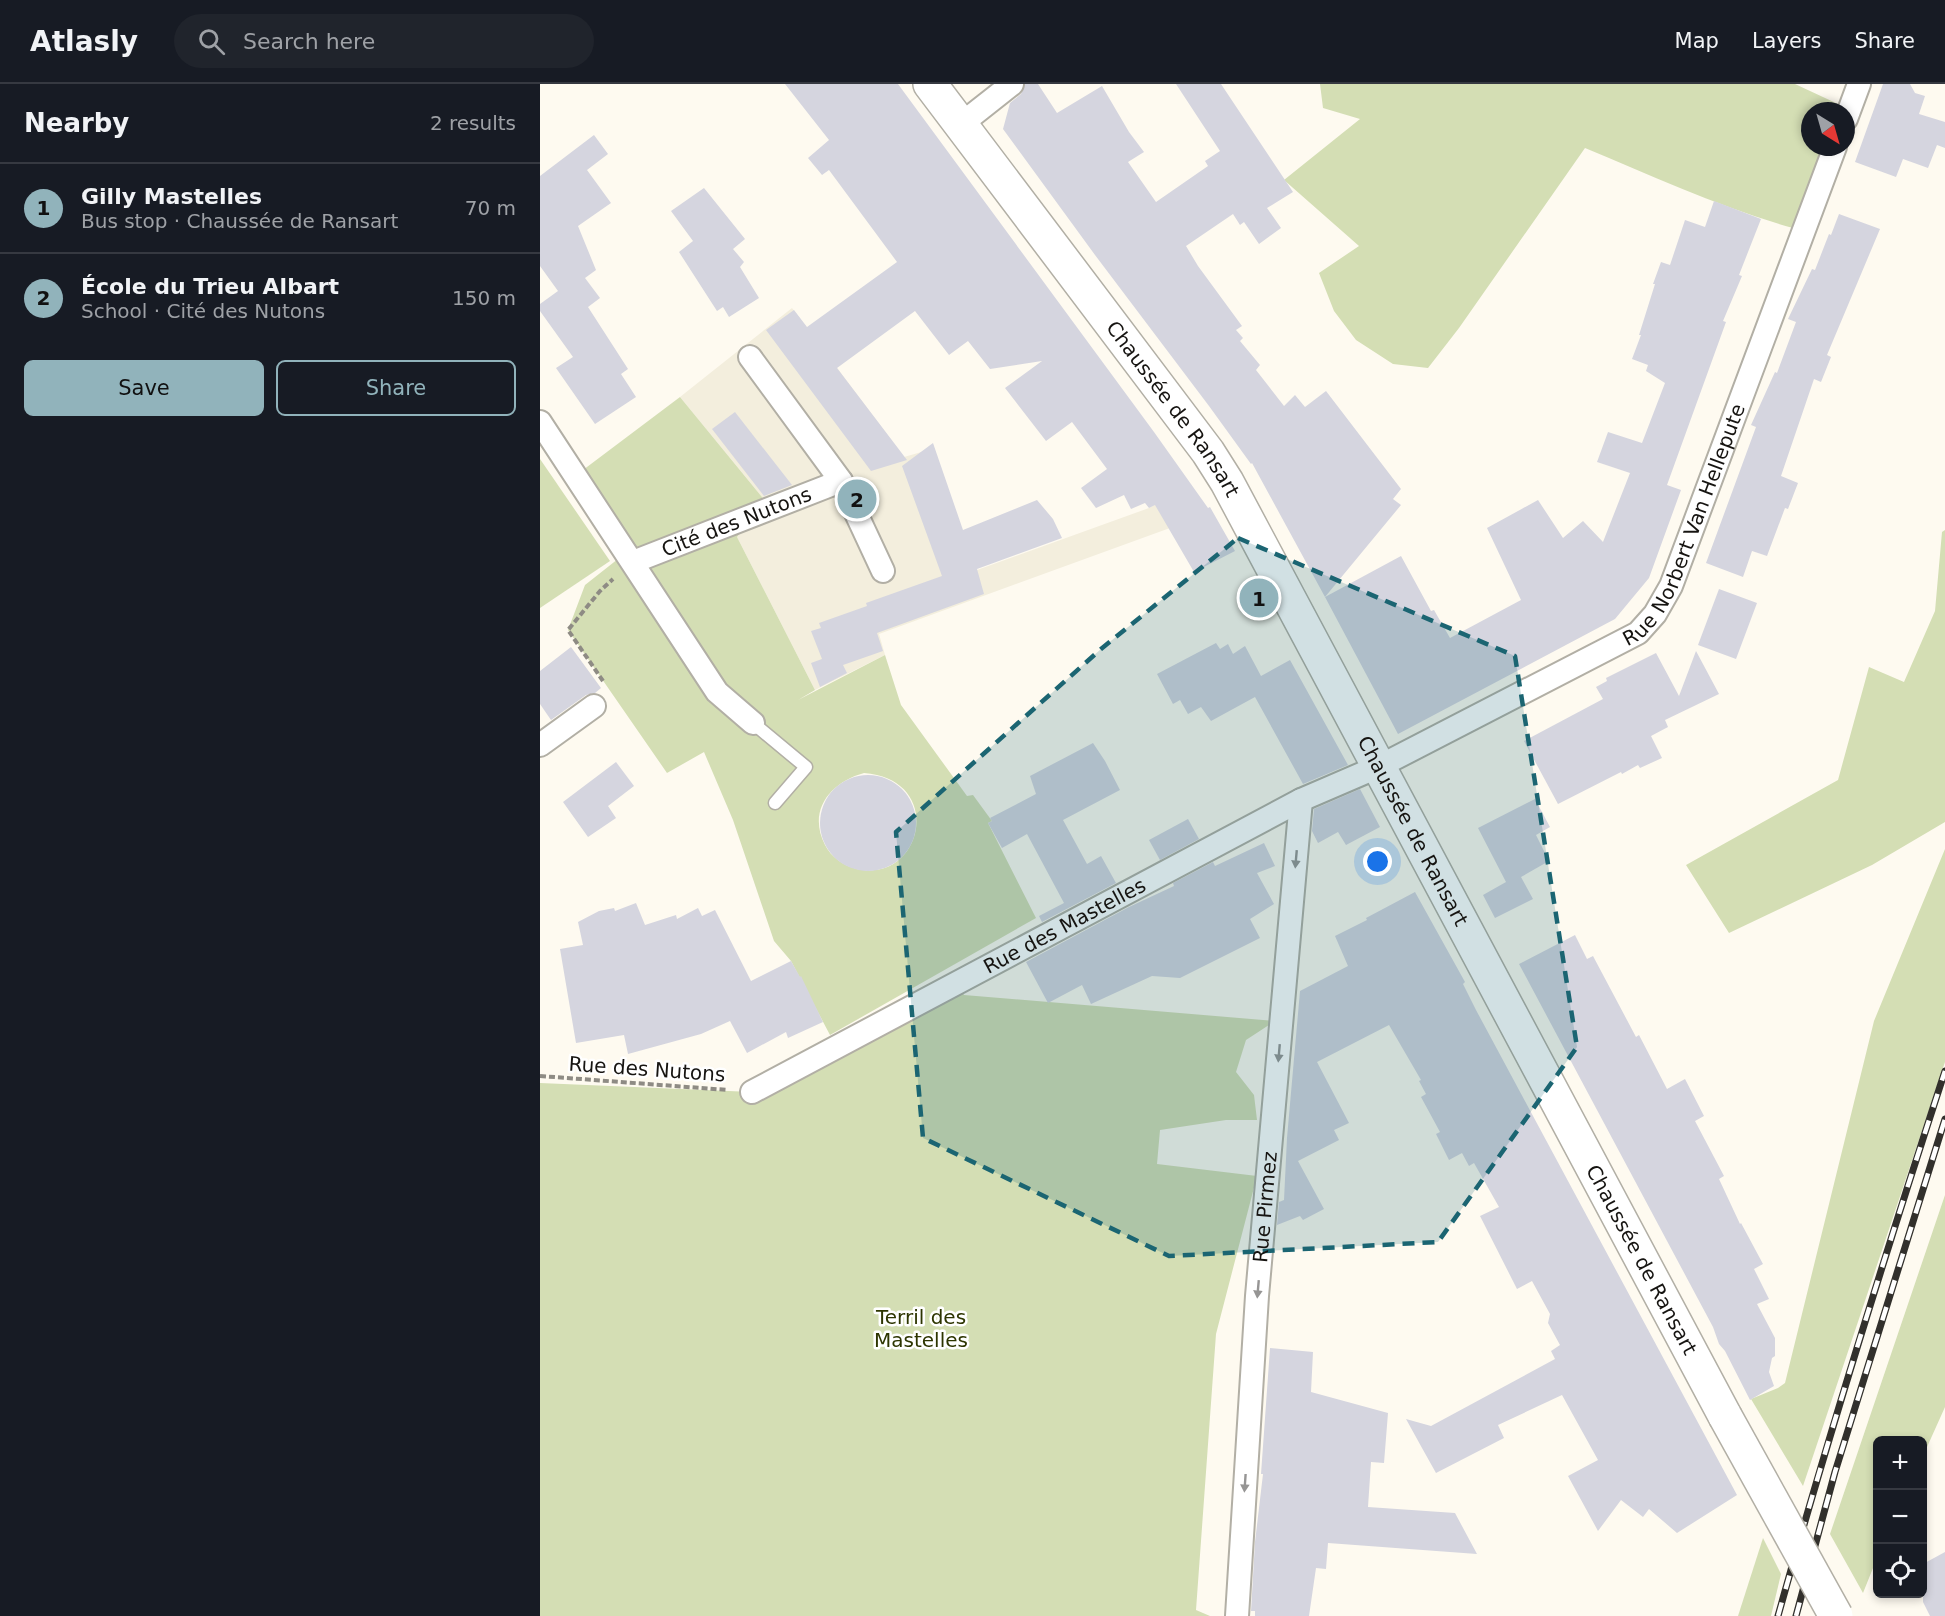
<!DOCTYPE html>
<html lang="en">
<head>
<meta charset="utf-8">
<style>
  :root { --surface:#171b24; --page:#20242c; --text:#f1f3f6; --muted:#9ea1a6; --line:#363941; --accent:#91b3bb }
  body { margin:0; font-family:"DejaVu Sans",sans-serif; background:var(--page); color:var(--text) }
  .controls { position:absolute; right:18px; bottom:18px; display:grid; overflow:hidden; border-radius:9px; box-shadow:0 3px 9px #0003 }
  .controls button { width:54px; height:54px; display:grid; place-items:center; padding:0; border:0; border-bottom:2px solid var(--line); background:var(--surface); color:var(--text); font:30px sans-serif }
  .compass { position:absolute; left:1261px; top:18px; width:54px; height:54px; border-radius:50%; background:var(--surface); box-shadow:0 3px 9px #0003; rotate:143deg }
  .you { position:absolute; left:838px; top:778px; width:21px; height:21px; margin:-15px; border:4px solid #fff; border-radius:50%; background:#1a73e8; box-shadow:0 0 0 9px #1a73e833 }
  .badge { display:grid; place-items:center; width:39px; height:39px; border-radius:50%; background:var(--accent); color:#111; font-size:20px; font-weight:700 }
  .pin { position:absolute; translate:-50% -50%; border:3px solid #fff; box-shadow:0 2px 6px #0006 }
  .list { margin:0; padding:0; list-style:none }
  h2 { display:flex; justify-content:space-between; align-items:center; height:78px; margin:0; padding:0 24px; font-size:26px }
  h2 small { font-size:20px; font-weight:400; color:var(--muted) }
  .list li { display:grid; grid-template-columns:39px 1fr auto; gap:18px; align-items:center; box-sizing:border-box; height:90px; padding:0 24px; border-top:2px solid var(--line) }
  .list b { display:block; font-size:22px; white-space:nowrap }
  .list p { margin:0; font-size:20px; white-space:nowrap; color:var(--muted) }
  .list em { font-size:20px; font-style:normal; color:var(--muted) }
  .actions { display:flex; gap:12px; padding:18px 24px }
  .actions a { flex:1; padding:14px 0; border:2px solid var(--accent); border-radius:9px; text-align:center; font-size:21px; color:var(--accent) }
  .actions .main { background:var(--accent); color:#111 }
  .icon { flex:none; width:33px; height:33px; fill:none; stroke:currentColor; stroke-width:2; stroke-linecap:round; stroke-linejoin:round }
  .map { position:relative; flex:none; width:1405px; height:1532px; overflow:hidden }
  header { display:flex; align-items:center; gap:36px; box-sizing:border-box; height:84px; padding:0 30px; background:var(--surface); border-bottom:2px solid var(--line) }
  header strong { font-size:28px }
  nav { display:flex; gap:33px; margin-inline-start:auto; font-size:21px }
  .search { width:420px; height:54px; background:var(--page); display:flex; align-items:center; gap:15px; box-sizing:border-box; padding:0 21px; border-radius:33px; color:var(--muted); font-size:22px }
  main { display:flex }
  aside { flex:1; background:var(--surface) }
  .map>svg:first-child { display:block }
  .built { fill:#f3eedd }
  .green { fill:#d4deb4; fill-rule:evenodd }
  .building { fill:#d5d5df }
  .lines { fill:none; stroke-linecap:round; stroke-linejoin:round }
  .service-casing { stroke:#b2afa5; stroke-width:15 }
  .minor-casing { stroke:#b2afa5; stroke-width:26 }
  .secondary-casing { stroke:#b2afa5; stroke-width:36 }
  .path { stroke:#8e8b84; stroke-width:4; stroke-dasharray:6 3; stroke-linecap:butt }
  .service { stroke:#fff; stroke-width:12 }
  .minor { stroke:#fff; stroke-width:22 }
  .secondary { stroke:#fff; stroke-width:33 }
  .rail-casing { stroke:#32302c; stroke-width:7 }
  .rail { stroke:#fff; stroke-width:4.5; stroke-dasharray:14; stroke-linecap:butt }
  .secondary-bridge-casing { stroke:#b2afa5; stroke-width:36; stroke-linecap:butt }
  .secondary-bridge { stroke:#fff; stroke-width:33 }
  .oneway { fill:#969594 }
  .marked { fill:#1b6572; fill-opacity:0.2; stroke:#1b6572; stroke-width:4.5; stroke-dasharray:12 8; stroke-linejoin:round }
  .labels { text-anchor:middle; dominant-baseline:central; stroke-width:5; stroke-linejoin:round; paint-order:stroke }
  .street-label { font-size:20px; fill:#161411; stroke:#fff }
  .park-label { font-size:20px; fill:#2d3500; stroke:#fff }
</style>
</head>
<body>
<header>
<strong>Atlasly</strong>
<div class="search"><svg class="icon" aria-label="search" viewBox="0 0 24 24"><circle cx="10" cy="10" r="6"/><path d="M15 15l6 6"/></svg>Search here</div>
<nav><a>Map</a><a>Layers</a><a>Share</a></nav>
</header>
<main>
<aside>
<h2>Nearby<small>2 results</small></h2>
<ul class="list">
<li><span class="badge">1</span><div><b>Gilly Mastelles</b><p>Bus stop · Chaussée de Ransart</p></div><em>70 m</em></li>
<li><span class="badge">2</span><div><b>École du Trieu Albart</b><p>School · Cité des Nutons</p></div><em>150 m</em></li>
</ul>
<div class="actions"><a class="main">Save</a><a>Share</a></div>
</aside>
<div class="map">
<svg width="1405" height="1532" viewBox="0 0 1405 1532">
  <rect width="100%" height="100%" fill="#fefaf0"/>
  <path class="built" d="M252,224L364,373L392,365L437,486L609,424L633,411L641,440L339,550L345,571L275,606L197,453L226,418L140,313Z"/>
  <g class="green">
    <path d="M780,0H1255L1298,20L1295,27H1270V63H1282L1253,144C1181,124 1113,92 1045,64L919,244L888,284L853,280L816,256L794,227L779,189L819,162L744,96L820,35L783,24Z"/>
    <path d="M140,313L226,418L197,453L275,606L258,616L345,571L361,621L427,712L433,711L452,737L448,739L496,834L290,951L251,877L234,857L193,736L164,668L127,689L28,546L45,501L83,471L43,386ZM324,689C406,695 383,800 317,785C304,782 291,773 285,761C267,726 291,698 324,689Z"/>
    <path d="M0,375L70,477L0,524Z"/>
    <path d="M1405,446V738L1332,781L1189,849L1146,781L1298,696L1329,583L1364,598L1395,527L1402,448Z"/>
    <path d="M1405,765V978L1263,1402L1211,1315L1238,1304L1245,1299L1334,937Z"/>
    <path d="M420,904L424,911L735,937L706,956L696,988L714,1011L717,1036H686L620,1046L617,1080L717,1092L676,1250L656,1526L670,1532H0V999L212,1008Z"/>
    <path d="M1405,1111V1323L1383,1372L1382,1356H1338L1337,1474L1323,1509L1290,1450Z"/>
    <path d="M1223,1454L1241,1490L1231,1532H1198Z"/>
  </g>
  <g class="building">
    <path d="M245,0H358L614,348L668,424L670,423L695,467L654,488L615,421L609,424L605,419L591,425L584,411L556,424L541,404L567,385L532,338L506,357L465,304L502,277L450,285L428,257L409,271L375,227L297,284L367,376L331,387L226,246L254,226L267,243L357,178L289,86L282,91L268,74L289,56Z"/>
    <path d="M485,0H498L517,29L562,2L589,48L604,68L588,78L616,118L668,82L665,77L680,67L636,0H681L753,108L727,124L741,144L719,160L704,138L700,141L693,130L646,162L658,182L702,242L696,246L703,254L700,257L720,281L716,286L744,322L755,311L765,323L786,307L861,405L853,415L861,421L785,513L712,379L711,380L669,322L555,171L463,45L470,19L481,10Z"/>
    <path d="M1343,0H1370L1375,9L1385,12L1379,30L1405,38V64L1397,61L1388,84L1363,75L1356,93L1315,78Z"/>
    <path d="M54,51L68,70L47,86L71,119L38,142L56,186L45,194L60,214L48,223L88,285L81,290L96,313L55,340L16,284L33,273L0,227V220L18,207L0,182V92Z"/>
    <path d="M164,104L205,155L193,165L204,178L200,183L219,214L189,233L183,223L177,227L139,168L153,157L131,127Z"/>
    <path d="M1174,117L1221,135L1199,191L1202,192L1183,237L1186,238L1127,401L1141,406L1109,494L1075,535L858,650L785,513L861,472L891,527L894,526L910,554L981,516L947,444L998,416L1023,454L1043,437L1063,458L1090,389L1057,378L1068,348L1102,359L1125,299L1106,287L1108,281L1092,275L1101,251H1099L1115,200H1113L1121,178L1130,181L1145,136L1165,143Z"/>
    <path d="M1299,130L1340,145L1287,271L1291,273L1281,298L1274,295L1241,392L1258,399L1248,425L1245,424L1227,472L1212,467L1203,493L1166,479L1216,343L1211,341L1235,288L1237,289L1256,238L1248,235L1272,185L1275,186L1289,150L1291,151Z"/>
    <path d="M195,328L252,401L224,412L172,345Z"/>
    <path d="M393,359L423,446L497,416L513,435L522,454L437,485L444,510L337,549L343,567L303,581L307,589L280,603L271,579L282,575L271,547L281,544L279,539L327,522L326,519L402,492L362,382Z"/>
    <path d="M1179,505L1217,519L1196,575L1158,561Z"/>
    <path d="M676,559L680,565L688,560L693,570L705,562L721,592L750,576L808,681L763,700L715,613L671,637L661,623L648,630L640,616L633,620L617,590Z"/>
    <path d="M31,563L61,604L55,609L46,611L11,636L0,620V587Z"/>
    <path d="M1156,567L1179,610L1125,636L1128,643L1111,652L1122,674L1100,684L1098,681L1082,690L1081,688L1018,720L984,657L1063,615L1056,603L1067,597L1066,594L1116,569L1139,612Z"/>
    <path d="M553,659L565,677L580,706L523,736L547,780L561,772L576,799L502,838L499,832L524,819L487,750L462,764L448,739L452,737L450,734L496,710L490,692Z"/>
    <path d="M76,678L94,702L68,722L76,734L48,753L23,718Z"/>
    <circle cx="328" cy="739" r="48"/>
    <path d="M820,705L840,743L806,761L798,748L778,759L772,747L774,725Z"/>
    <path d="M995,715L1010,743L996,751L1009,777L981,793L993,815L955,834L943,811L966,798L938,744Z"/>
    <path d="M648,735L659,755L620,776L609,756Z"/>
    <path d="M724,759L735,782L717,789L734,820L710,835L720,854L640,894L612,892L551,920L542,901L508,919L486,878L589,823L634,802L633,799L673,778L675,782Z"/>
    <path d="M875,808L925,898L923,900L936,926L1197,1411L1137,1449L1109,1425L1103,1433L1081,1416L1058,1447L1028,1392L1058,1376L1022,1311L958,1341L964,1354L896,1389L882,1364L866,1335L891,1342L1015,1275L1011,1267L1020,1261L1008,1239L1010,1230L992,1197L977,1205L940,1132L959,1123L934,1079L929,1082L922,1069L909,1076L896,1050L900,1048L881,1013L886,1010L879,997L881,996L849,941L777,978L809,1039L794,1046L799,1056L758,1077L784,1125L763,1136L760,1132L737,1141L739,1118L744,1116L747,1054L760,907L808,882L795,852L827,836L826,834Z"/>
    <path d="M96,819L105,841L136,831L137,835L158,824L162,832L175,826L211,897L251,877L260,893L261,892L283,938L248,954L246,948L207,969L190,937L161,950L88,970L84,951L36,959L20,865L43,861L38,838L59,827L74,824L75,827Z"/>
    <path d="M1035,851L1047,875L1053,872L1096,953L1099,951L1127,1005L1145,995L1164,1032L1155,1037L1184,1092L1179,1095L1200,1140L1201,1139L1223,1180L1214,1185L1229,1215L1217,1220L1235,1254V1272L1232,1274L1229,1288L1234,1302L1210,1316L1185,1267L1179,1260L1173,1243L979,880Z"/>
    <path d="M730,1264L773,1268L771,1308L848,1329L844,1379L831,1378L828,1423L915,1429L937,1470L788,1459L786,1485L776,1484L769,1532H715V1527H711L715,1458L723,1390H721Z"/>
    <path d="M1405,1468V1532H1390L1383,1518V1480Z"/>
  </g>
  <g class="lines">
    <g class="service-casing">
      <path id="service" d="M213,639L266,683L235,719"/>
    </g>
    <g class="minor-casing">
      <g id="minor">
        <path d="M1306,35L1319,0"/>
        <path d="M420,41L472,0"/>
        <path d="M210,273L301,397L343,487"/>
        <path d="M0,338L177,608L213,639"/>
        <path id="s1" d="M93,478L301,397"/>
        <path d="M0,661L54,622"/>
        <path id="s2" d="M212,1008L761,716L840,682L1098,549L1115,530L1131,502L1295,63"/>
        <path id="s3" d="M697,1532L717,1212L761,716"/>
      </g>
    </g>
    <g class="secondary-casing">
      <g id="secondary">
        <path id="s4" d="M390,0L668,368L687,398L1185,1332"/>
      </g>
    </g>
    <g class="path">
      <path d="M63,597L28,546L60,507L73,495"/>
      <path d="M0,992L188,1006"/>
    </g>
    <use href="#service" class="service"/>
    <use href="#minor" class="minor"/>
    <use href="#secondary" class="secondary"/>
    <g class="rail-casing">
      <g id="rail">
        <path d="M1238,1532C1289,1349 1346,1168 1405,987"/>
        <path d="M1256,1532L1295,1388L1405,1035"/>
      </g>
    </g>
    <use href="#rail" class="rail"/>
    <g class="secondary-bridge-casing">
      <path id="secondary-bridge" d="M1185,1332L1296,1532"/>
    </g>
    <use href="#secondary-bridge" class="secondary-bridge"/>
  </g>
  <defs><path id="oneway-solid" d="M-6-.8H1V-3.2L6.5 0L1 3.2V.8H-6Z" transform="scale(1.5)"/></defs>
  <g class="oneway">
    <use href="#oneway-solid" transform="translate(756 775) rotate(95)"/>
    <use href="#oneway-solid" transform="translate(739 969) rotate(95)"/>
    <use href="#oneway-solid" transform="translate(718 1205) rotate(95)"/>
    <use href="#oneway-solid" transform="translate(705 1399) rotate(94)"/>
  </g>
  <path class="marked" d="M698,454L975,572L1037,963L898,1158L629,1172L383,1054L356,748L561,565Z"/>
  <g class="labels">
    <g class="street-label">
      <text stroke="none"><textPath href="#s4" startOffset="406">Chaussée de Ransart</textPath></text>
      <text stroke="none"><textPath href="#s2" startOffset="1116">Rue Norbert Van Hellepute</textPath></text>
      <text stroke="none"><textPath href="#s1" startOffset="111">Cité des Nutons</textPath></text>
      <text stroke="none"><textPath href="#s4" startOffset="892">Chaussée de Ransart</textPath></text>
      <text stroke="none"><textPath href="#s2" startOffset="354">Rue des Mastelles</textPath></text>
      <text transform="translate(107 985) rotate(4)">Rue des Nutons</text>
      <text stroke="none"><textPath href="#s3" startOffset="410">Rue Pirmez</textPath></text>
      <text stroke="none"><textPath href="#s4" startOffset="1378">Chaussée de Ransart</textPath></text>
    </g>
    <g class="park-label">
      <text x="381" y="1233">Terril des<tspan x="381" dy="23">Mastelles</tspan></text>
    </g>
  </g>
</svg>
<div class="controls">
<button>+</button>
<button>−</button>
<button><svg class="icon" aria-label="locate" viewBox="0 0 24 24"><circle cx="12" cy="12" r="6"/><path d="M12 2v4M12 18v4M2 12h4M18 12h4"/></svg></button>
</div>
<svg class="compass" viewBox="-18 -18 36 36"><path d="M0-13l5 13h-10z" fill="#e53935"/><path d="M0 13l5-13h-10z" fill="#9ea1a6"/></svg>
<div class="you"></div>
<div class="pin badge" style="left:719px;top:514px">1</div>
<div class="pin badge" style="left:317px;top:415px">2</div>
</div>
</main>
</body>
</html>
